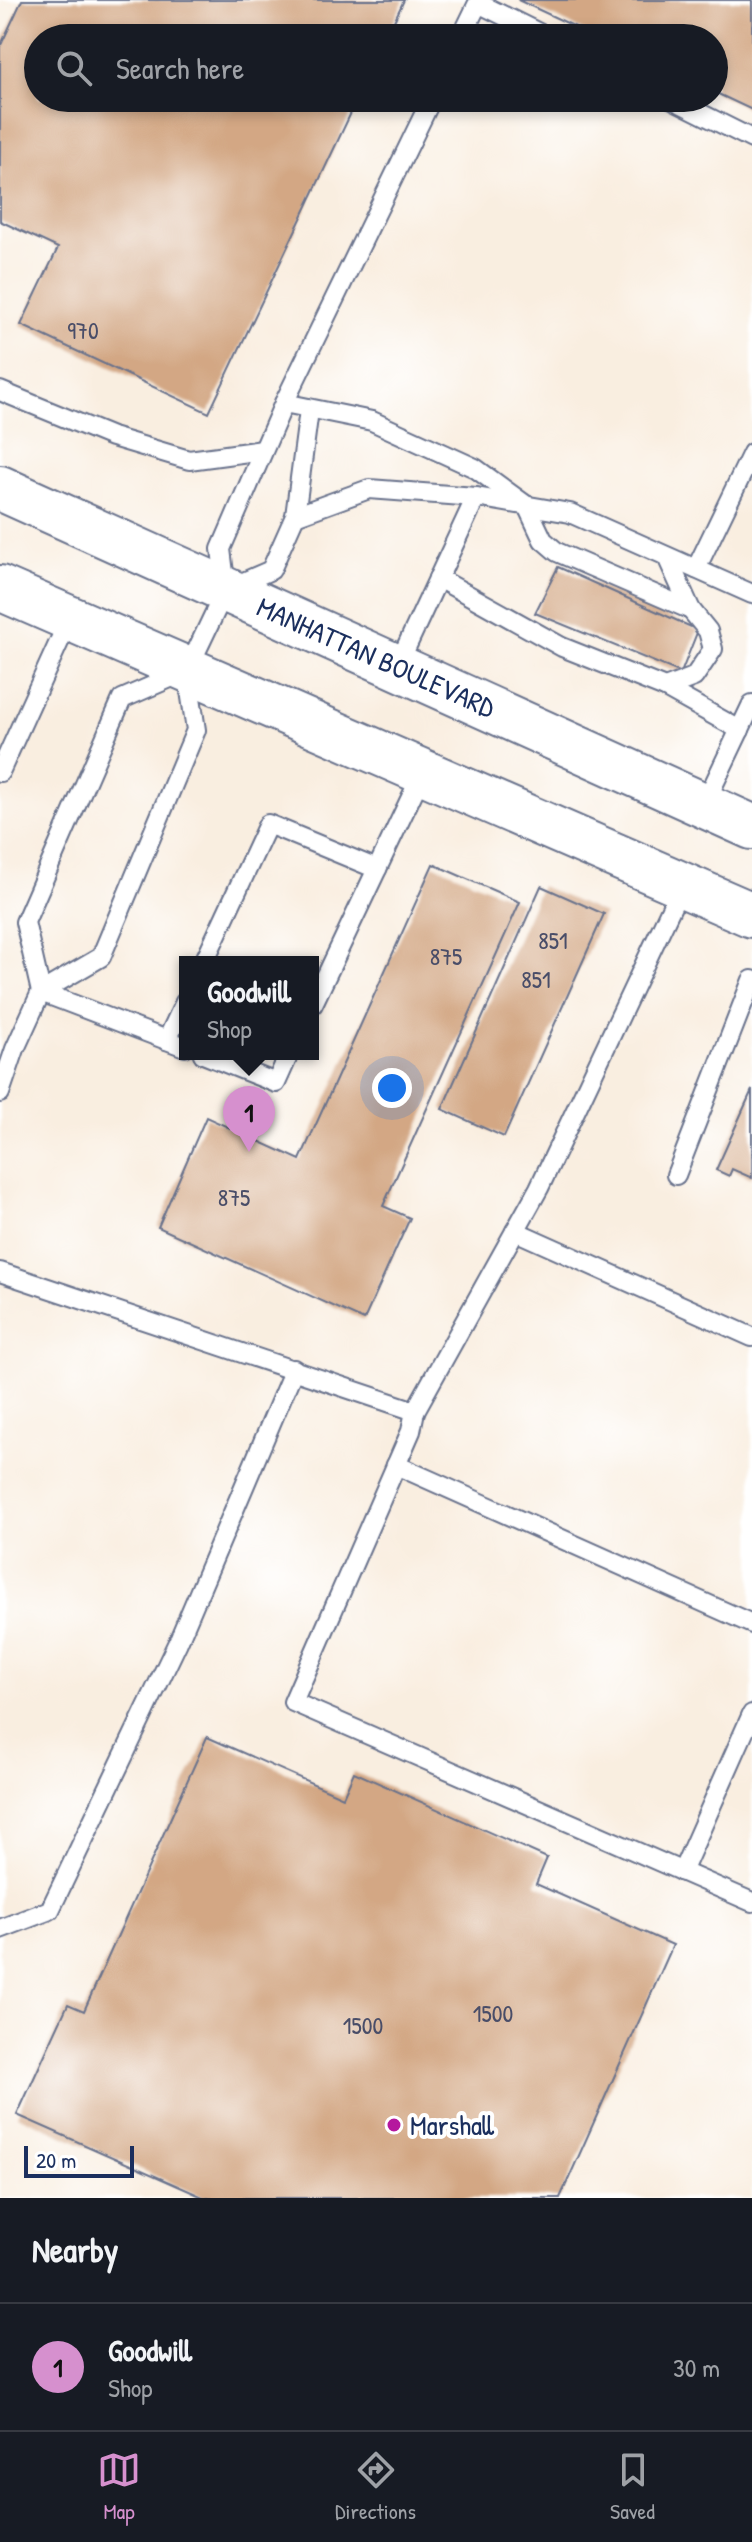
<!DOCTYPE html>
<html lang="en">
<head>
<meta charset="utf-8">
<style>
  :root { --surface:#171b24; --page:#20242c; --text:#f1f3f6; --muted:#9ea1a6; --line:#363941; --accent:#d690ce }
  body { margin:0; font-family:"Patrick Hand",sans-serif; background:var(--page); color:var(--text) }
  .scale { position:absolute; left:24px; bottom:20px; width:110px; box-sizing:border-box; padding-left:8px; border:4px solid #1b2f5e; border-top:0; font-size:22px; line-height:28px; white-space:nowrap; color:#1b2f5e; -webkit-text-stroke:6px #fff; paint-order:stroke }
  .you { position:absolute; left:392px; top:1088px; width:28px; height:28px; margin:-20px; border:6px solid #fff; border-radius:50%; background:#1a73e8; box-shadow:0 0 0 12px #1a73e833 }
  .badge { display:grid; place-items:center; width:52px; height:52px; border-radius:50%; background:var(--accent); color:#111; font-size:26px; font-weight:700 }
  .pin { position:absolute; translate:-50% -66px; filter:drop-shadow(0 2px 4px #0008) }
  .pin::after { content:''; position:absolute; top:42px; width:28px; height:24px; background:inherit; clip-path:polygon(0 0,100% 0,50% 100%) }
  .popup { position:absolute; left:179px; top:956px; width:140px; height:104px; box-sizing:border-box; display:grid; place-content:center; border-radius:0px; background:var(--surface); filter:drop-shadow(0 2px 6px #0005); font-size:26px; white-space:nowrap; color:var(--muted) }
  .popup b { font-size:30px; color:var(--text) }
  .popup::after { content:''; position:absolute; left:50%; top:100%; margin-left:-16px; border:16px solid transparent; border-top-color:var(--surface) }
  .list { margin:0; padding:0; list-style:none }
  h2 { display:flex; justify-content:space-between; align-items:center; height:104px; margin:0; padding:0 32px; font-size:34px }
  h2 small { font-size:26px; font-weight:400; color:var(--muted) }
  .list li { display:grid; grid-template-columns:52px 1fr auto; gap:24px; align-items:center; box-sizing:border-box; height:128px; padding:0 32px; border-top:2px solid var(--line) }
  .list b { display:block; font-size:30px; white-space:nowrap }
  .list p { margin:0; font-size:26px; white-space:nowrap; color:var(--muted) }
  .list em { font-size:26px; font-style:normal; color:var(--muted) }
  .icon { flex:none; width:44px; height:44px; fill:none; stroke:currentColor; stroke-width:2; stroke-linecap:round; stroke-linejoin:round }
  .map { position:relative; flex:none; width:752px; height:2198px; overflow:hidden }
  .search { position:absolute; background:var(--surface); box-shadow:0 4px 12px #0003; left:24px; right:24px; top:24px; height:88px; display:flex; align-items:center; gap:20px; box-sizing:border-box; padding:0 28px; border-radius:44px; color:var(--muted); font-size:30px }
  .sheet { height:232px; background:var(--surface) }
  nav { display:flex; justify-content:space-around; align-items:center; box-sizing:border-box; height:112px; border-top:2px solid var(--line); background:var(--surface); font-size:22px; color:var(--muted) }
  nav a { display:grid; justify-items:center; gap:4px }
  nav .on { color:var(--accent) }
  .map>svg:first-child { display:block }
  .building { fill:#d3a784 }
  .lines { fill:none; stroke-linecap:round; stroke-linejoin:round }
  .service-casing { stroke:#69728c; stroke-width:22 }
  .tertiary-casing { stroke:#69728c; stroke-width:48 }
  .service { stroke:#fff; stroke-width:18 }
  .tertiary { stroke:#fff; stroke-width:44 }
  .poi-dot { fill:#b5179e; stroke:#fff; stroke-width:3 }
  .labels { text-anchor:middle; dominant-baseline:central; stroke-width:8; stroke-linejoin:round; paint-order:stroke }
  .number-label { font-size:24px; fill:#494d68 }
  .street-label { font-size:28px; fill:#1b2f5e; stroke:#fff }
  .poi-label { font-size:28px; fill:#1b2f5e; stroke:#fff; text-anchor:start }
</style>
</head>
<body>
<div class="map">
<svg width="752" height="2198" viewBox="0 0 752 2198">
  <rect width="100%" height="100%" fill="#fff"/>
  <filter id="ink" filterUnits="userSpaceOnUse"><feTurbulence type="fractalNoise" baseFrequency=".0125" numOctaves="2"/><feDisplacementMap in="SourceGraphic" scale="16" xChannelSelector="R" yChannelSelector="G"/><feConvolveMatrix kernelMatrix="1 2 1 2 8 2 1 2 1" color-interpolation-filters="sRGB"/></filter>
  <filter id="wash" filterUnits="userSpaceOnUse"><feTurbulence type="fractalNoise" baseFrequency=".006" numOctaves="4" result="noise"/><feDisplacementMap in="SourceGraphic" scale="32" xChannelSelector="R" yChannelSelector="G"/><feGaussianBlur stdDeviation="1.8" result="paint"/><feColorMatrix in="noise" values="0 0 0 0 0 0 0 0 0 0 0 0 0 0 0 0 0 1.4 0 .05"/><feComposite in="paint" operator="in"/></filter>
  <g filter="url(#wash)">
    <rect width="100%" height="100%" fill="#f9eee0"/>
    <g id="blocks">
      <g class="building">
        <path d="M22,0H404L386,38H38V98H358L209,413L21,325L58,248L0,221V47Z"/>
        <path d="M518,0H752V110L714,92V38H599Z"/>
        <path d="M558,567L698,630L681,673L535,613Z"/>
        <path d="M433,864L520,902L383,1206L410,1218L364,1320L158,1227L206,1117L300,1160Z"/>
        <path d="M541,886L604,914L504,1137L442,1109Z"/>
        <path d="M752,1090V1178L732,1169L729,1176L716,1170Z"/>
        <path d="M207,1737L343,1797L354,1772L547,1858L536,1884L673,1945L560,2198H205L17,2115L68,2004L84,2011Z"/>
      </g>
    </g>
  </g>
  <g filter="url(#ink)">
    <use href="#blocks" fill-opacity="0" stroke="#69728c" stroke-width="2"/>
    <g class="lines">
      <g class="service-casing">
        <g id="service">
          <path d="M461,38L478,3L549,38"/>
          <path d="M670,98L752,139"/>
          <path d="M0,391L112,437L189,460L263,450"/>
          <path d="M284,403L372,421L475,468L527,506L543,540L557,552L691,610L708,631L713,649L694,677L665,688L562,647L438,578"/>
          <path d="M295,516L369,489L476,497L570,513L752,594"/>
          <path d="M667,557L691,610"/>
          <path d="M696,569L752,453"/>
          <path d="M232,587L271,570L295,516L309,410"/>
          <path d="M397,667L476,497"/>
          <path d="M665,688L740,730"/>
          <path d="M0,772L69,620"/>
          <path d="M704,805L752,704"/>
          <path d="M204,962L268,824L377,869"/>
          <path d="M41,992L25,922L122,699L184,672"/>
          <path d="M41,992L185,1047"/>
          <path d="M313,1004L422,774"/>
          <path d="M167,1040L185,1002"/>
          <path d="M203,1054L276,1083L289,1054"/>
          <path d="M0,1093L15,1049L41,992L101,957L196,730L187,671L226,589L221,549L284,403L432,98"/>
          <path d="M676,1175L752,980"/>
          <path d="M515,1231L752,1337"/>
          <path d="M0,1272L415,1411L539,1188L682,885"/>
          <path d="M415,1411L411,1431L293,1702L752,1902"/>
          <path d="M396,1465L752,1624"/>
          <path d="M682,1872L752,1714"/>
          <path d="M0,1929L50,1910L178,1642L294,1369"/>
        </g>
      </g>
      <g class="tertiary-casing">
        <g id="tertiary">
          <path d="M0,488L752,827"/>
          <path d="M0,588L752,915"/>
        </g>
      </g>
      <use href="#service" class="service"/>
      <use href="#tertiary" class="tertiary"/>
    </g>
  </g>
  <circle class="poi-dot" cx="394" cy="2125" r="8"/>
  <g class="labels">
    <g class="number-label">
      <text x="83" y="330">970</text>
      <text x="553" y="940">851</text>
      <text x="446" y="956">875</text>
      <text x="536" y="979">851</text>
      <text x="234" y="1197">875</text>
      <text x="493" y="2013">1500</text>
      <text x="363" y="2025">1500</text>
    </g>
    <g class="street-label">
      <text transform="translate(376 657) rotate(24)">MANHATTAN BOULEVARD</text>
    </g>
    <g class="poi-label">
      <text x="410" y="2125">Marshall</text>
    </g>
  </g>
</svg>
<div class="scale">20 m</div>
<div class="you"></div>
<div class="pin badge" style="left:249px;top:1152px">1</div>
<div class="popup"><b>Goodwill</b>Shop</div>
<div class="search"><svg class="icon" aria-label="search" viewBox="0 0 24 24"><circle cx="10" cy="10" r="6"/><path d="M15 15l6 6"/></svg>Search here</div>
</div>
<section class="sheet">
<h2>Nearby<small></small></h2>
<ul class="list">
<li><span class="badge">1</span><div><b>Goodwill</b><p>Shop</p></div><em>30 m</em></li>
</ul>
</section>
<nav>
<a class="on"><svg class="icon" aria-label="map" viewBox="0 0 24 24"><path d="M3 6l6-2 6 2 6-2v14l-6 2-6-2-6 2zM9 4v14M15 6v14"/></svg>Map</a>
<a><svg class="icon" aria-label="directions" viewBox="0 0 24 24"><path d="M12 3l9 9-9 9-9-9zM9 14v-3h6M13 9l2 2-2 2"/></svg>Directions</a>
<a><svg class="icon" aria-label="saved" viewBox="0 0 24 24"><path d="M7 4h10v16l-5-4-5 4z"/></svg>Saved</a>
</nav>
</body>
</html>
